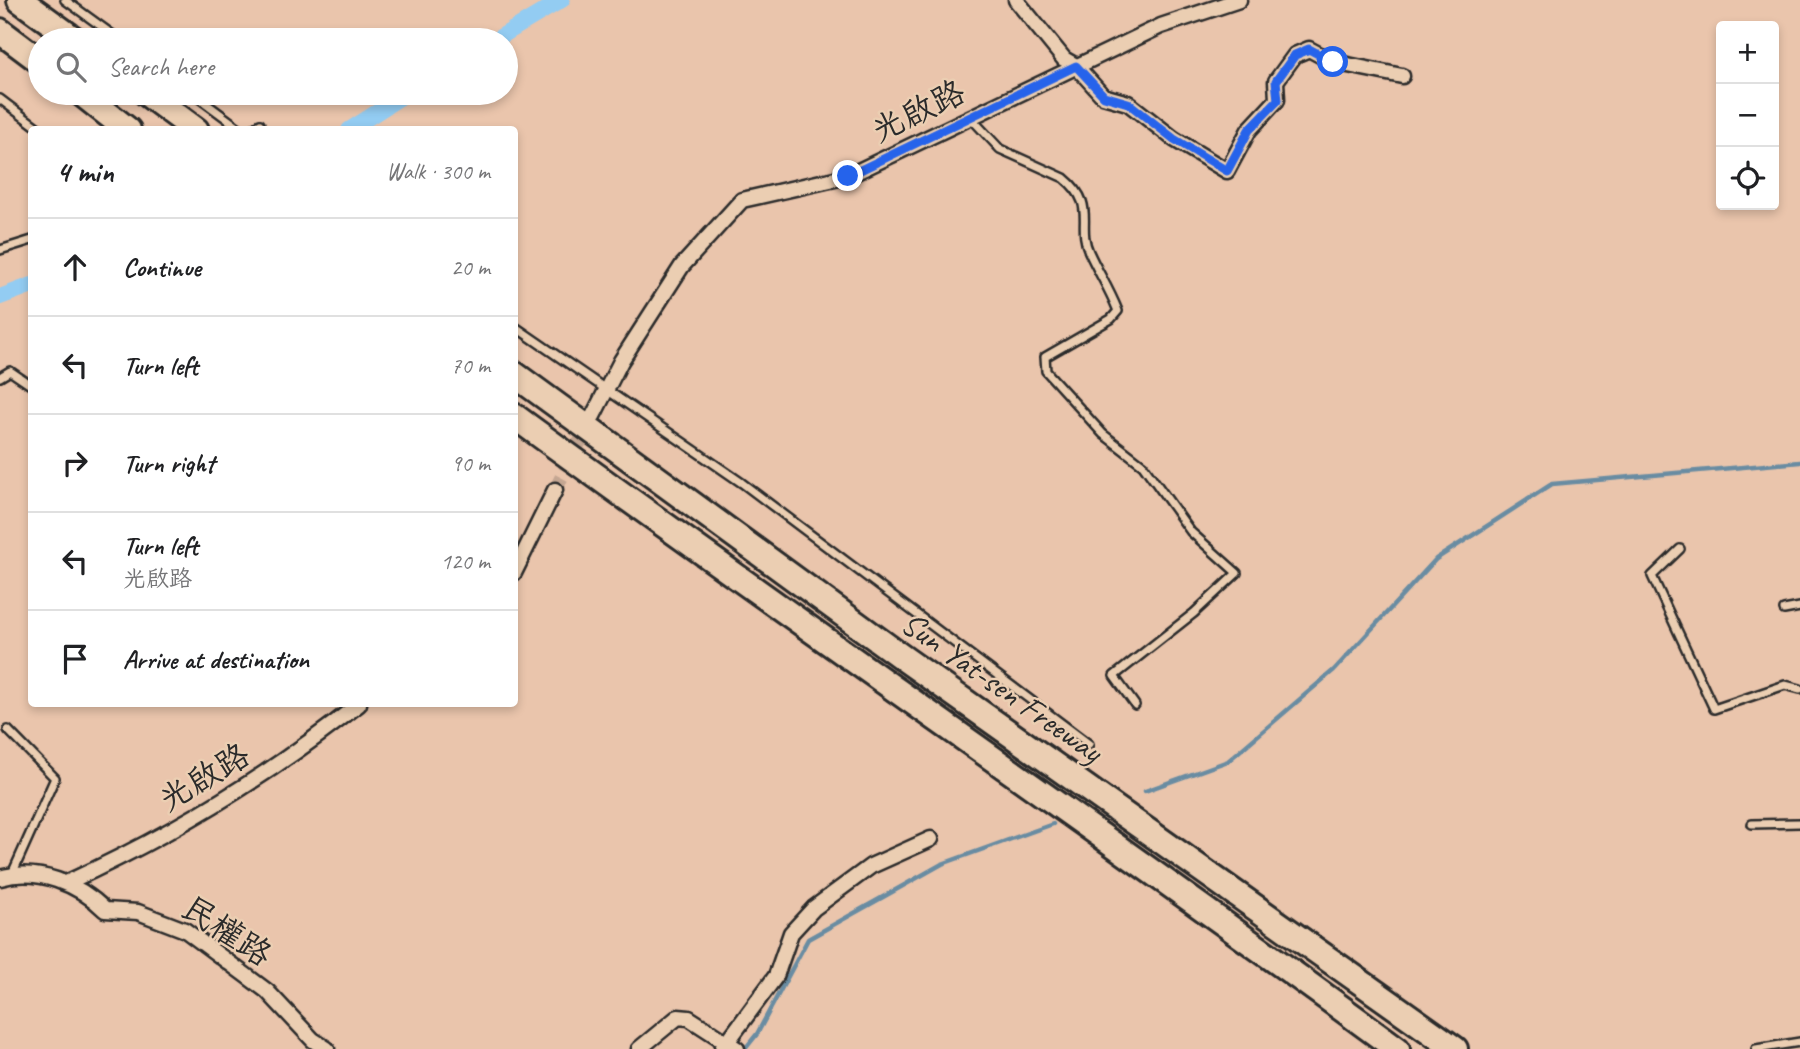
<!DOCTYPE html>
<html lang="en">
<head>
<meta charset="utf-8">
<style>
  :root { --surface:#fff; --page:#f6f6f6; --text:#202124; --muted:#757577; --line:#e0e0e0 }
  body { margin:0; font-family:Caveat,"LXGW WenKai TC",sans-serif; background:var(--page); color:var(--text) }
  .controls { position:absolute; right:21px; top:21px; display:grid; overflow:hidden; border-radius:7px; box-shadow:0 4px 10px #0003 }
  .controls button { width:63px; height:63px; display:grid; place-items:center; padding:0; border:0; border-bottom:2px solid var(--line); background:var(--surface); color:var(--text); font:35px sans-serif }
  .stop { position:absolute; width:21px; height:21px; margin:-16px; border:5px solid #2563eb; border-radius:50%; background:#fff }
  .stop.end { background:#2563eb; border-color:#fff; box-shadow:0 2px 7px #0008 }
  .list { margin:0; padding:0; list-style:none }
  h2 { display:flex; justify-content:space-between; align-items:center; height:91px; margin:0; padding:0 28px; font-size:30px }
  h2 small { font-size:23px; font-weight:400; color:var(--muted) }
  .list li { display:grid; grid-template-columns:46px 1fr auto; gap:21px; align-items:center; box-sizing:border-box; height:98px; padding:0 28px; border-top:2px solid var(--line) }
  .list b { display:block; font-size:26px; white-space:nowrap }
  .list p { margin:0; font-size:23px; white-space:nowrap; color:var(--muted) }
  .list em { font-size:23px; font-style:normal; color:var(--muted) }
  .icon { flex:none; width:38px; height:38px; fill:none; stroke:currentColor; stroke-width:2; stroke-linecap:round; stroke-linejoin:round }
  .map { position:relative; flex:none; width:1800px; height:1049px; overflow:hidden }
  .search { position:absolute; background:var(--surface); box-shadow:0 4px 10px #0003; left:28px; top:28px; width:490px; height:77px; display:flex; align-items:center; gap:18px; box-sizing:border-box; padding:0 24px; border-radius:38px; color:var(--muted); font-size:26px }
  .panel { position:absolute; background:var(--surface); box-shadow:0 4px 10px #0003; left:28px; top:126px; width:490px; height:581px; border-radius:7px }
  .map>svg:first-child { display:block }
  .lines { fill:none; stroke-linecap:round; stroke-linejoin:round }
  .stream { stroke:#698ca2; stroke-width:4.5 }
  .canal { stroke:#93ccf2; stroke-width:16 }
  .minor-tunnel { stroke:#c4a692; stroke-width:14; stroke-dasharray:14 7; stroke-linecap:butt }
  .service-casing { stroke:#2b2b2b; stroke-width:12 }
  .minor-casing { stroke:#2b2b2b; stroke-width:19 }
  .motorway-casing { stroke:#2b2b2b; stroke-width:30 }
  .service { stroke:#ebceb2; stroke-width:7 }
  .minor { stroke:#ebceb2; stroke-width:14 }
  .motorway { stroke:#ebceb2; stroke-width:24 }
  .route { stroke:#2563eb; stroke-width:9 }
  .labels { text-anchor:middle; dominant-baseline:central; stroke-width:5; stroke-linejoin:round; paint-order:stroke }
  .street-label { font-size:33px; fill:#2b2b2b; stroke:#ebceb2 }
</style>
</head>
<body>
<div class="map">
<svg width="1800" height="1049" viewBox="0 0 1800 1049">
  <rect width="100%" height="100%" fill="#eac5ac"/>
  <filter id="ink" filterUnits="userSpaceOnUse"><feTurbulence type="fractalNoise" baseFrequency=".0143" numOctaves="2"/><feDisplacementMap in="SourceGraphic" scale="14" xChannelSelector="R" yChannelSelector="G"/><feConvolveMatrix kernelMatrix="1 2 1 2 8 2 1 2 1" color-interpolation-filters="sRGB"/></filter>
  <g filter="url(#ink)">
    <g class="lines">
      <g class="stream">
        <path d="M1145,791L1228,761L1334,670L1436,559L1552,484L1800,462"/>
        <path d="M745,1049L757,1034L808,939L942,864L1053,824"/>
      </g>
      <g class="canal">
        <path d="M495,40L562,0"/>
        <path d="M349,130L407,93"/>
        <path d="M0,297L32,285"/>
      </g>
      <path class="minor-tunnel" d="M555,490L590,422"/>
      <g class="service-casing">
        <g id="service">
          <path d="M65,0L120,40"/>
          <path d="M192,93L242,130"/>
          <path d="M0,99L41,130"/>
          <path d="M971,118L1000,149L1064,178C1098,206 1076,224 1089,252C1099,274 1109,288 1118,311L1111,319L1045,357L1046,371L1103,434L1143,465L1191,532L1237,573L1194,613L1114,676L1135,705"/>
          <path d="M253,129L260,124"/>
          <path d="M0,250L32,240"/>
          <path d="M514,326L742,483L1089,744"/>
          <path d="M0,377L10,371L32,386"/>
          <path d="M1680,549L1652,576L1714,709L1785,685L1800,689"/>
          <path d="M1784,610L1800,607"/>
          <path d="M8,730L55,778L12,874"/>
          <path d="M1752,824L1800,823"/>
          <path d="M1756,1049L1800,1042"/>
        </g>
      </g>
      <g class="minor-casing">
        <g id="minor">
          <path d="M1016,0L1064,59L1076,66L1103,96L1128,103L1174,139L1227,171L1249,130L1277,100L1276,81L1295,55L1309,49L1333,62L1402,76"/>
          <path d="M593,416L621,361L682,266L742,200L848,176L1161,26L1239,0"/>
          <path d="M514,573L555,490"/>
          <path d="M0,878C38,867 79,884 105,910L138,912L185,930L267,991L313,1040L327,1049"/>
          <path d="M68,882C171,835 270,775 359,704"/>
          <path d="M639,1049L678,1017L689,1018L737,1049"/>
          <path d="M722,1049L776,976L791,933L814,908L871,866L931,839"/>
        </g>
      </g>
      <g class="motorway-casing">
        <g id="motorway">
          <path d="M20,0L75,40"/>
          <path d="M0,31L40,61"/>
          <path d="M81,93L128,130"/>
          <path d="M146,93L196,130"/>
          <path d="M514,374L899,655L1455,1049"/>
          <path d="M514,416C806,630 1105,834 1397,1049"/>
        </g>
      </g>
      <use href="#service" class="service"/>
      <use href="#minor" class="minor"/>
      <use href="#motorway" class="motorway"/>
    </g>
  </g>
  <g class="lines" filter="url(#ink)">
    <path class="route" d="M848,176L1076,66L1104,96L1128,103L1174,139L1227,171L1249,130L1278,100L1276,81L1295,55L1309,49L1333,62"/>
  </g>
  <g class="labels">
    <g class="street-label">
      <text transform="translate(918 111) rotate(-26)">光啟路</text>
      <text transform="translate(1002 687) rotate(35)">Sun Yat-sen Freeway</text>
      <text transform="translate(204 777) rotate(-31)">光啟路</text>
      <text transform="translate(227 931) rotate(33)">民權路</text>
    </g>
  </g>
</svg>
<div class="controls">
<button>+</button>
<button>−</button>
<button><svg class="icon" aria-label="locate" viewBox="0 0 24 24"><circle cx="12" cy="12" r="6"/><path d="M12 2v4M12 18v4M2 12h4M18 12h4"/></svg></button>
</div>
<div class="stop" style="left:1333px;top:62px"></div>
<div class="stop end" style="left:848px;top:176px"></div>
<div class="search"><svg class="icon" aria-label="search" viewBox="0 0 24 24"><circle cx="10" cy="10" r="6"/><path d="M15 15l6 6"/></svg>Search here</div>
<section class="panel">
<h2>4 min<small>Walk · 300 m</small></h2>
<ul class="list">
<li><svg class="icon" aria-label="ahead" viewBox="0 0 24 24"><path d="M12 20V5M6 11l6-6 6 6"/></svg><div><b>Continue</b></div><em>20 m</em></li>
<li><svg class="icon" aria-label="left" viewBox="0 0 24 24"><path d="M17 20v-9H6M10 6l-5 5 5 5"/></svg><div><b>Turn left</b></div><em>70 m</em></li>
<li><svg class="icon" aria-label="right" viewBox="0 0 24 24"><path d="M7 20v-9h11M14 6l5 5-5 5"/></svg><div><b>Turn right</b></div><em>90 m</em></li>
<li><svg class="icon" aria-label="left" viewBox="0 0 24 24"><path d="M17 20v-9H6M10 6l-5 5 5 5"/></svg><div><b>Turn left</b><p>光啟路</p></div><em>120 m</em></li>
<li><svg class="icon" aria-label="arrive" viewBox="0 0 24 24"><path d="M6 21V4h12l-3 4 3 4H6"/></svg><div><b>Arrive at destination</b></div></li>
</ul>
</section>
</div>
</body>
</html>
